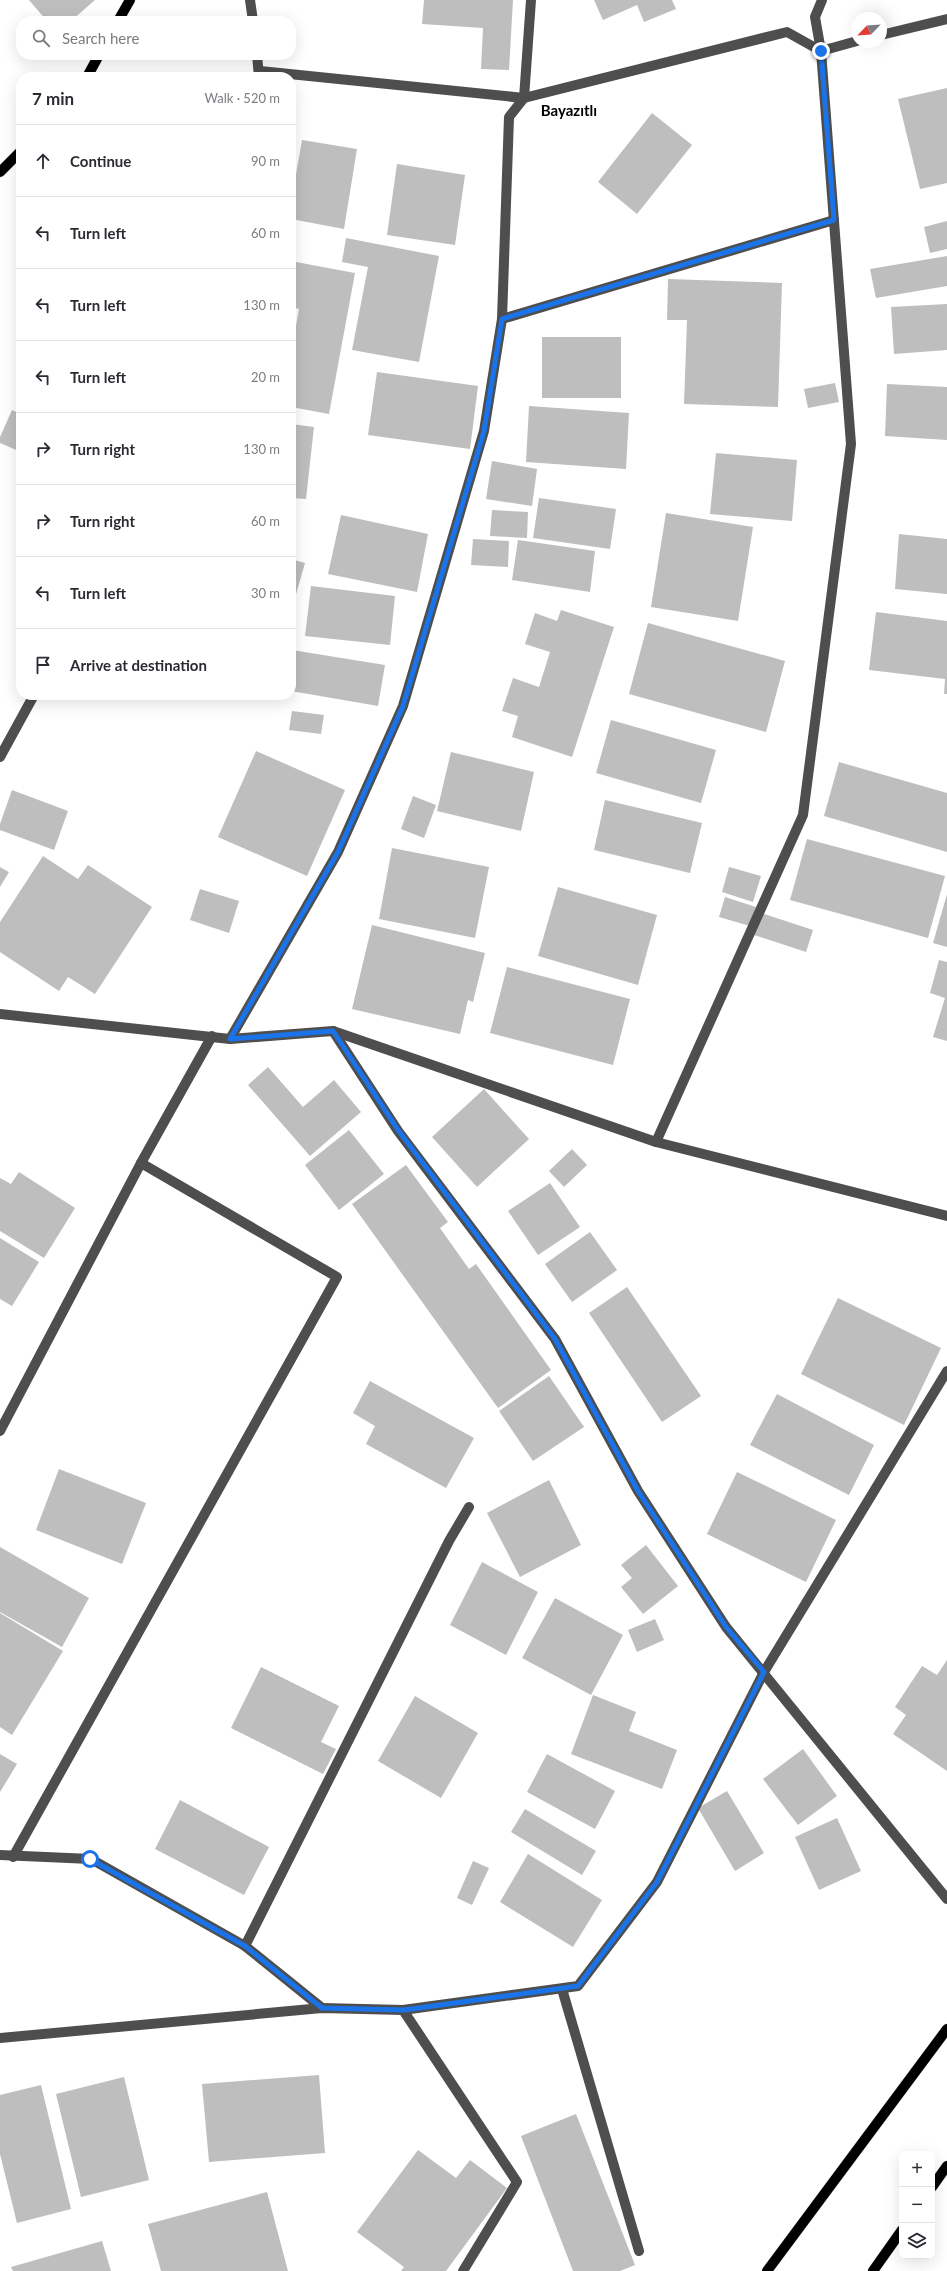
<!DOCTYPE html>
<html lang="en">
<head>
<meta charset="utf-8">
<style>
  :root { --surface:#fff; --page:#f7f7f7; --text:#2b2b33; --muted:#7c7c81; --line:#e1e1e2 }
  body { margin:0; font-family:Lato,sans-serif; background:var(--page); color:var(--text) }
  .controls { position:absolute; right:12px; bottom:12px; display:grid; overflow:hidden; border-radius:8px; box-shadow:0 4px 16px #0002 }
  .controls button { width:36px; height:36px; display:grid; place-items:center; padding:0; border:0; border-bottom:1px solid var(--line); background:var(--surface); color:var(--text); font:20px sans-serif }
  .compass { position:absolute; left:851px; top:12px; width:36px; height:36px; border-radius:50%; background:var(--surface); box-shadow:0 4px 16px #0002; rotate:245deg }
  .stop { position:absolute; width:12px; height:12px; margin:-9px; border:3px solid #1a73e8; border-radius:50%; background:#fff }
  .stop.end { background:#1a73e8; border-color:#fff; box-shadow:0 1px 4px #0008 }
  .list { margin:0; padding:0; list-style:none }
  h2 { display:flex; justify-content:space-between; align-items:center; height:52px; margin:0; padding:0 16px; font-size:17px }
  h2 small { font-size:13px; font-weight:400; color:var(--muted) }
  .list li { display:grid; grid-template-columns:26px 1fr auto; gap:12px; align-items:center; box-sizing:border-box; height:72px; padding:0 16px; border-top:1px solid var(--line) }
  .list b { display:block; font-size:15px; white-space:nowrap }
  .list em { font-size:13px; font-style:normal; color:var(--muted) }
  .icon { flex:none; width:22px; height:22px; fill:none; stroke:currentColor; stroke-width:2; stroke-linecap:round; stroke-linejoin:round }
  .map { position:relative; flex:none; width:947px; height:2271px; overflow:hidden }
  .search { position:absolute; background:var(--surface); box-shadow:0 4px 16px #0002; left:16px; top:16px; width:280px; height:44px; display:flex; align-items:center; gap:10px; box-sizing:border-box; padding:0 14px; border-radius:16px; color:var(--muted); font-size:15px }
  .panel { position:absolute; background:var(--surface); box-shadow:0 4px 16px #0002; left:16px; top:72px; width:280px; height:628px; border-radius:16px }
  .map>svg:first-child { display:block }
  .building { fill:#bebebe }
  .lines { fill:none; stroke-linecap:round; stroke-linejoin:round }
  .major-casing { stroke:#dbdbdb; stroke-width:11 }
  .minor { stroke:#4e4e4e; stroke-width:10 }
  .major { stroke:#000; stroke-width:10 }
  .route { stroke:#1a73e8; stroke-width:5 }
  .labels { text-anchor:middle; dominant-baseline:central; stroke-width:3; stroke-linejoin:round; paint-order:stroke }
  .district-label { font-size:15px; font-weight:bold; fill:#000; stroke:#fff }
</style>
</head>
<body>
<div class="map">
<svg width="947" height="2271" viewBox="0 0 947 2271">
  <rect width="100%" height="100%" fill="#fff"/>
  <g class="building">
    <path d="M29,0H95L71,21H47Z"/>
    <path d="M424,0H513L509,70L481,69L483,28L422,24Z"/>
    <path d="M594,0H672L676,9L644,22L637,5L603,20Z"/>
    <path d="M947,88V183L920,189L898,99Z"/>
    <path d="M652,113L692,145L637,214L598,182Z"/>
    <path d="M302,140L357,149L344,229L291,219V203Z"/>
    <path d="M397,164L465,175L455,245L387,235Z"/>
    <path d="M947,221V249L930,253L924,227Z"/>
    <path d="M346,238L439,256L419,362L352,350L368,267L342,262Z"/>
    <path d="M947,256V286L876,298L870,269Z"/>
    <path d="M296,262L355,273L329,414L291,407V354L299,309L291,307V290Z"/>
    <path d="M668,279L782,283L778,407L684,404L687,320H667Z"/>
    <path d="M947,304V350L894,354L891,307Z"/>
    <rect x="542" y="337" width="79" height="61"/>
    <path d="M377,372L478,386L470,449L368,435Z"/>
    <path d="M835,383L839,402L808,408L804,389Z"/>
    <path d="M887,384L947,387V440L885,436Z"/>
    <path d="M529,406L629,413L626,469L526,462Z"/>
    <path d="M12,410L21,414V452L0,443V437Z"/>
    <path d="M291,424L314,427L306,499L291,498Z"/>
    <path d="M716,453L797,460L792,521L710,514Z"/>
    <path d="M492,461L537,469L532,506L486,499Z"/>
    <path d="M539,498L616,509L610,549L533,538Z"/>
    <path d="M492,510L528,512L527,538L490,536Z"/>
    <path d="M666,513L753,527L738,621L651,607Z"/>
    <path d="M341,515L428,534L417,592L328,574Z"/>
    <path d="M899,534L947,539V594L895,589Z"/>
    <path d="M473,539L509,541L508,567L471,565Z"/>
    <path d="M518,540L595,551L590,592L512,580Z"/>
    <path d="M291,559L305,563L291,612Z"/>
    <path d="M311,586L395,596L390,645L305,636Z"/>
    <path d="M561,610L614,627L572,757L512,737L518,716L502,711L513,678L539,687L550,652L525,644L535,613L557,621Z"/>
    <path d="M876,612L947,621V694H944L945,679L869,670Z"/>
    <path d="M648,623L785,661L766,732L629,694Z"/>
    <path d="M292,650L385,665L378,706L291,691Z"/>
    <path d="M292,711L324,715L321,734L289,730Z"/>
    <path d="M611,720L716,750L701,803L596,773Z"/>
    <path d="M256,751L345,790L307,876L218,837Z"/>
    <path d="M451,752L534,772L521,831L437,811Z"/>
    <path d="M839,762L947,793V852L824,816Z"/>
    <path d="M12,790L68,811L54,850L0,830V824Z"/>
    <path d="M413,796L436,805L424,838L401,829Z"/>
    <path d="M605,800L702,823L690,873L594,850Z"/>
    <path d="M807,839L945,876L928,938L790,900Z"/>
    <path d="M392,848L489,867L475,938L379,919Z"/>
    <path d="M43,856L78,879L88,865L152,907L95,994L68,977L59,991L0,952V922Z"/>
    <path d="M0,867L9,872L0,887Z"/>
    <path d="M729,867L761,876L753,902L722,892Z"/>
    <path d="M558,887L657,915L638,985L538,956Z"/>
    <path d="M200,889L239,901L229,933L190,920Z"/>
    <path d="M947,894V947L933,943Z"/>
    <path d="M725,897L756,907L750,926L719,917Z"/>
    <path d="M761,913L813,930L806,952L754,935Z"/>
    <path d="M372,925L485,953L473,1002L468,1000L460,1034L352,1009Z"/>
    <path d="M939,960L947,962V1041L933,1037L945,998L930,993Z"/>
    <path d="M507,967L630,999L613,1065L490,1033Z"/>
    <path d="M268,1067L303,1107L334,1080L361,1112L310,1156L248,1085Z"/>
    <path d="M484,1089L529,1139L477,1187L432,1137Z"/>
    <path d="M349,1130L384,1174L339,1210L305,1165Z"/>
    <path d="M572,1149L587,1165L564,1187L549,1171Z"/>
    <path d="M406,1165L448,1222L440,1228L469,1269L476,1264L551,1370L498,1408L352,1204Z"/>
    <path d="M19,1172L75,1208L44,1258L0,1231V1178L11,1184Z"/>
    <path d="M550,1183L580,1227L538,1255L508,1211Z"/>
    <path d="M590,1232L617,1270L572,1302L545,1264Z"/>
    <path d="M0,1238L39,1262L12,1306L0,1299Z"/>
    <path d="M627,1287L701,1396L662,1422L589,1313Z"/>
    <path d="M838,1298L941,1348L904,1425L801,1374Z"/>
    <path d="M549,1376L584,1427L533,1461L499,1411Z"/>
    <path d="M370,1381L474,1438L446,1488L366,1444L375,1426L353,1413Z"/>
    <path d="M777,1394L874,1445L849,1495L750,1445Z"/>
    <path d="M59,1469L146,1503L122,1564L36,1530Z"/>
    <path d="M737,1472L836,1520L806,1582L707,1534Z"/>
    <path d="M549,1480L581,1545L520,1577L487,1513Z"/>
    <path d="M646,1545L678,1586L643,1614L621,1587L632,1578L621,1565Z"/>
    <path d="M0,1547L89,1598L62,1647L0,1612Z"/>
    <path d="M482,1562L538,1592L506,1655L450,1625Z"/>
    <path d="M555,1598L623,1635L591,1695L522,1658Z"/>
    <path d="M0,1613L63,1651L12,1735L0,1727Z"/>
    <path d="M655,1619L664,1640L637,1652L628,1630Z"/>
    <path d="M947,1660V1771L893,1734L906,1715L895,1707L922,1666L937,1675Z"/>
    <path d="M261,1667L339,1706L321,1742L336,1749L323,1774L231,1728Z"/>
    <path d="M593,1695L636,1712L629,1731L677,1750L662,1789L571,1754Z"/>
    <path d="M415,1696L478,1733L441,1798L378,1761Z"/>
    <path d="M803,1749L837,1796L798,1825L763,1779Z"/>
    <path d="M0,1754L17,1764L0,1792Z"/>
    <path d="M547,1754L615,1791L595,1829L527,1792Z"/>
    <path d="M727,1791L764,1853L735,1871L698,1808Z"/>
    <path d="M180,1800L269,1847L244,1895L155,1849Z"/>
    <path d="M525,1809L596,1851L582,1875L511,1832Z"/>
    <path d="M837,1818L861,1871L819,1890L795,1837Z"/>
    <path d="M528,1854L602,1900L573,1947L500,1902Z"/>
    <path d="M473,1861L489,1868L472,1905L457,1898Z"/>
    <path d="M319,2075L325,2153L209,2162L202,2084Z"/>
    <path d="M124,2077L149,2180L81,2197L56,2094Z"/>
    <path d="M41,2085L71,2209L17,2223L0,2154V2095Z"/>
    <path d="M576,2114L635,2265L620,2271H573L521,2136Z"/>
    <path d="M418,2150L456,2178L470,2160L507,2188L446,2271H401L404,2267L357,2232Z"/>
    <path d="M267,2192L288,2271H161L148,2224Z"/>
    <path d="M102,2241L111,2271H13L11,2267Z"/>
  </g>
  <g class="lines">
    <g class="major-casing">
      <g id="major">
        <path d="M118,21L130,0"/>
        <path d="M87,77L99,55"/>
        <path d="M0,172L21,151"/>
        <path d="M932,2187L947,2166"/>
        <path d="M767,2271L947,2029"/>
        <path d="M873,2271L902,2230"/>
      </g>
    </g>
    <g class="minor">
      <path d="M250,0L253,21"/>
      <path d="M881,35L947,19"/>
      <path d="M257,55L259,77"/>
      <path d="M260,71L524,98L787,32L821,51L857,41"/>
      <path d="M502,319L834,220"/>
      <path d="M0,757L34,695"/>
      <path d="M0,1014L230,1039L333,1031L656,1142L947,1216"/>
      <path d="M333,1031L398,1131L555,1339L638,1491L726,1627L947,1899"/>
      <path d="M230,1039L338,852L403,706L484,431L502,319L509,117L524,98L531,0"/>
      <path d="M656,1142L803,815L851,444L821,51L815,17L822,0"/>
      <path d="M0,1431L141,1163L212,1036"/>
      <path d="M0,1855L91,1859L245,1946L322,2008"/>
      <path d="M13,1857L337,1277L141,1163"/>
      <path d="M245,1946L449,1541L469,1507"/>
      <path d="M562,1989L639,2251"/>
      <path d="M403,2010L517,2182L463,2271"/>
      <path d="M0,2038L322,2008L403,2010L578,1986L657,1882L764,1672L947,1371"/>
    </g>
    <use href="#major" class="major"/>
  </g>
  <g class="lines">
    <path class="route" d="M90,1859L245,1946L322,2008L404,2010L578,1986L657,1882L764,1672L726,1627L638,1491L555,1339L398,1130L333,1031L230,1039L338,852L403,706L484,431L502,319L834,220L821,51"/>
  </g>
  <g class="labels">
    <g class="district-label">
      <text x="569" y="110">Bayazıtlı</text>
    </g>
  </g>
</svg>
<div class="controls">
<button>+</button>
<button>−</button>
<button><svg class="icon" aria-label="layers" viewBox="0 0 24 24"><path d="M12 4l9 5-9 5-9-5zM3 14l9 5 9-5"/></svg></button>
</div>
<svg class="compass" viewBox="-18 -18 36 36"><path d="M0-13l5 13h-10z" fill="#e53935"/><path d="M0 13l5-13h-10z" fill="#7c7c81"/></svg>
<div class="stop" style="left:90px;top:1859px"></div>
<div class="stop end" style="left:821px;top:51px"></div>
<div class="search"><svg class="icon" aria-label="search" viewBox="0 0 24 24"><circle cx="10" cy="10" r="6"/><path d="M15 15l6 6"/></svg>Search here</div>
<section class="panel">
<h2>7 min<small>Walk · 520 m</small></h2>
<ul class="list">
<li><svg class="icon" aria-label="ahead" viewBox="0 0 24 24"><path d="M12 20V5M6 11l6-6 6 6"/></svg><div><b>Continue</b></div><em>90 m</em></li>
<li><svg class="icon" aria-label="left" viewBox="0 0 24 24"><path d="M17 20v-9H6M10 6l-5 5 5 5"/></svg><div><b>Turn left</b></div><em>60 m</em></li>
<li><svg class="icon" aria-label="left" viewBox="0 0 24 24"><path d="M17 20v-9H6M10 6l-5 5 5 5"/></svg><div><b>Turn left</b></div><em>130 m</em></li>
<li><svg class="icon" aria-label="left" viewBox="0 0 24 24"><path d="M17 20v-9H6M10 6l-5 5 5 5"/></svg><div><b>Turn left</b></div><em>20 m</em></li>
<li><svg class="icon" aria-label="right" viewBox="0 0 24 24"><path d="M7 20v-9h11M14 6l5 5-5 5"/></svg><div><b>Turn right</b></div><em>130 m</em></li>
<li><svg class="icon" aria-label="right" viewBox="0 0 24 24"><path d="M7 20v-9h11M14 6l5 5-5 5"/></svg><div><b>Turn right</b></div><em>60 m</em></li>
<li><svg class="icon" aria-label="left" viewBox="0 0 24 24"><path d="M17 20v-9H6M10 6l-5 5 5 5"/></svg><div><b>Turn left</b></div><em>30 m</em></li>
<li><svg class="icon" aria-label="arrive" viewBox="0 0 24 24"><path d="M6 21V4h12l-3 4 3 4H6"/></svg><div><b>Arrive at destination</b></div></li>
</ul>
</section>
</div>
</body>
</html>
